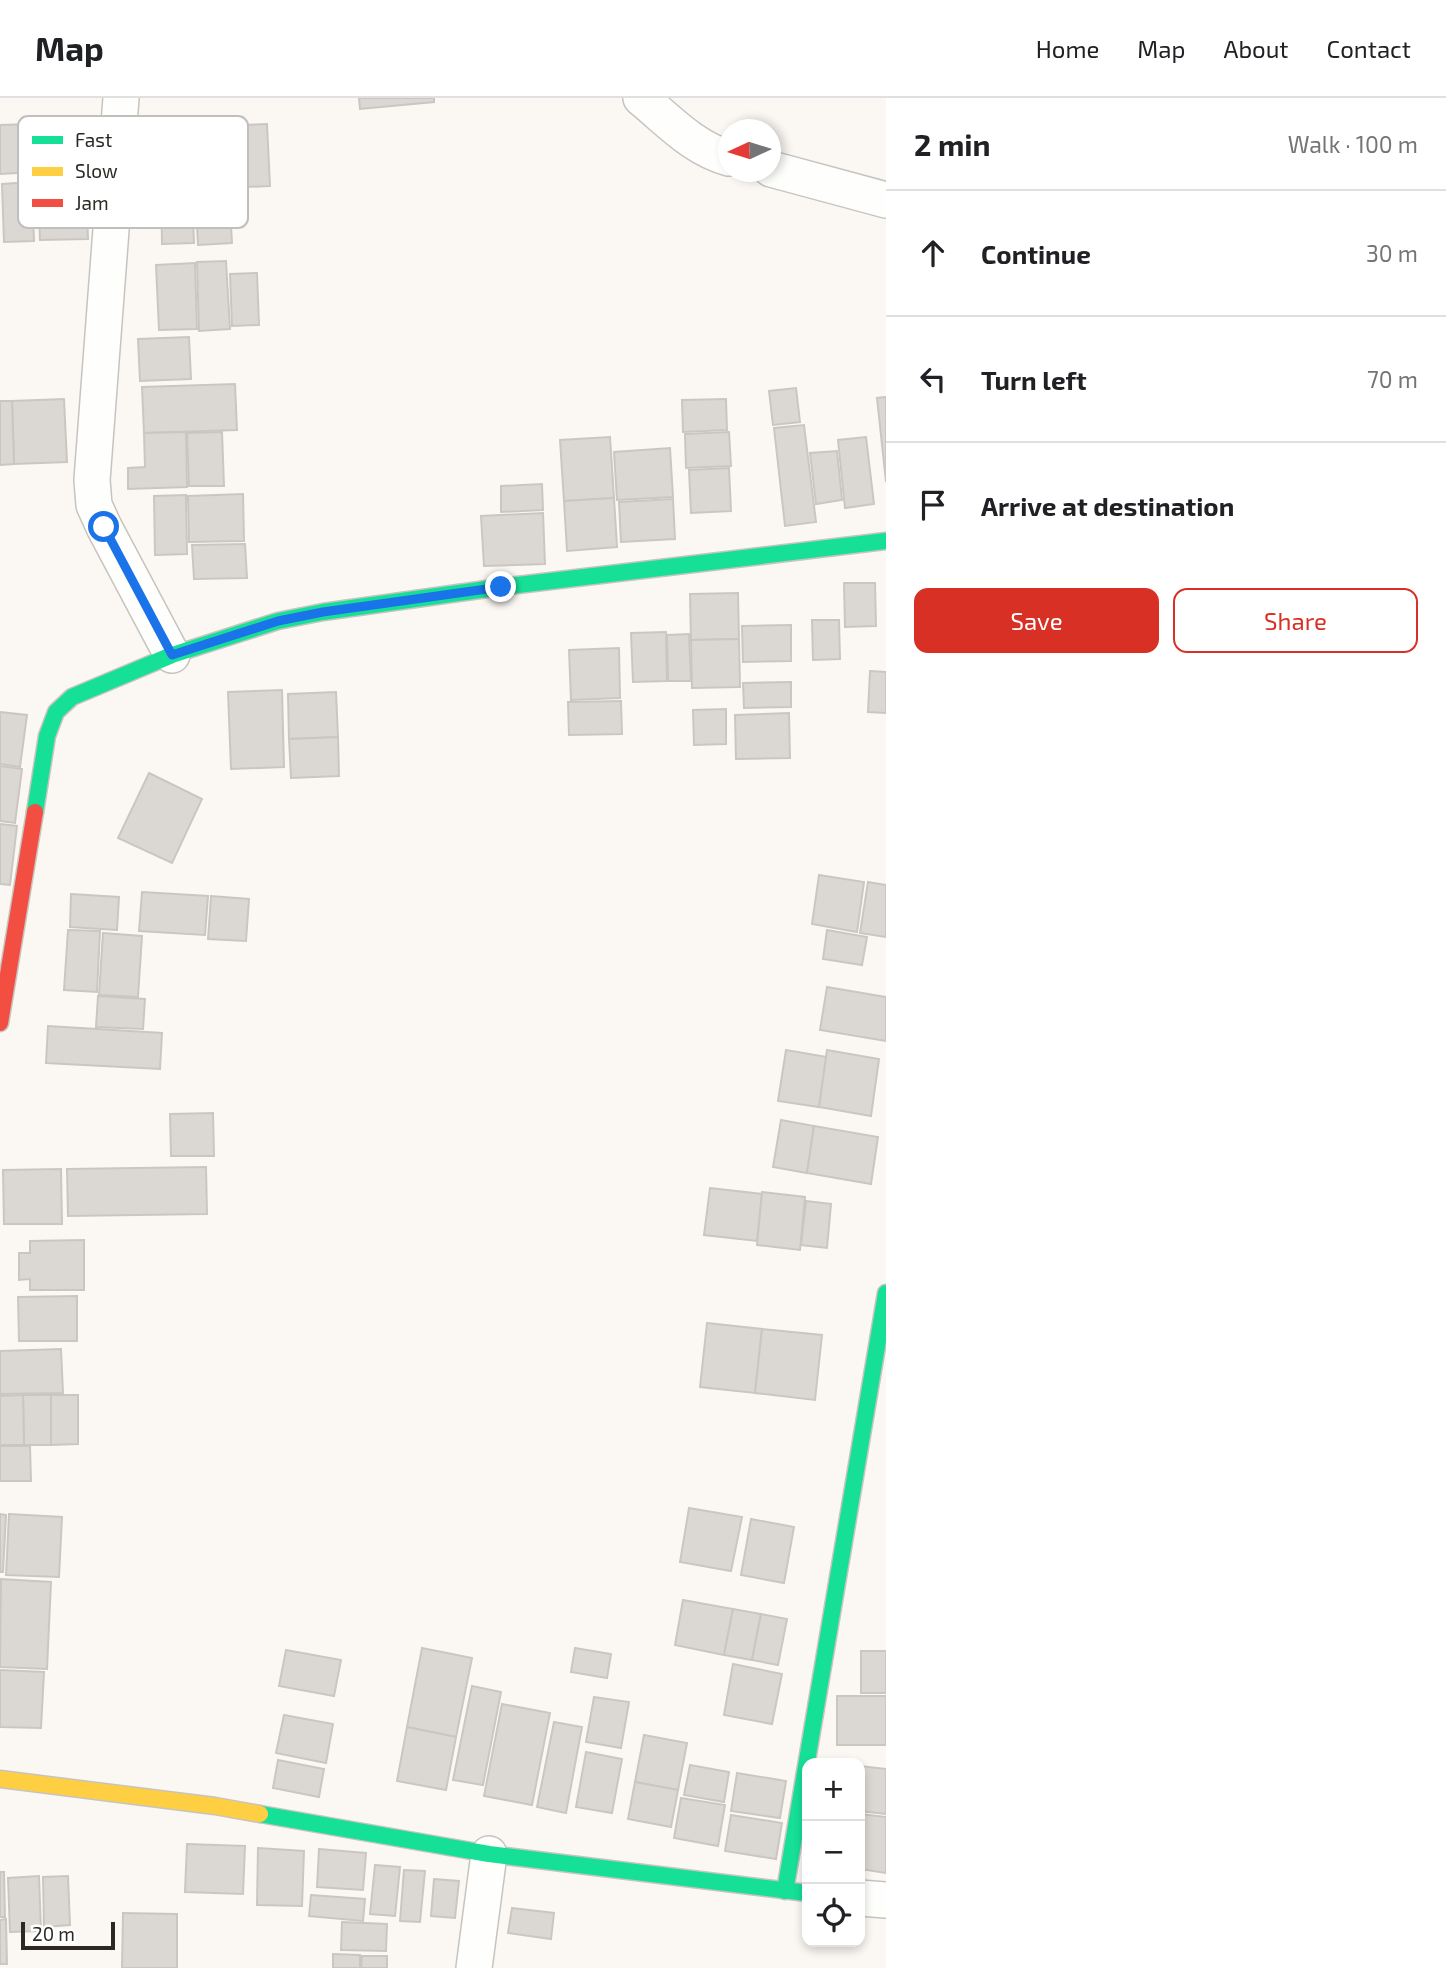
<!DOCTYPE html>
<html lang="en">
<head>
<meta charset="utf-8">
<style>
  :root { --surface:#fff; --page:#f2f2f2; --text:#202124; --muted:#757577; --line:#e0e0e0; --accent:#d93025 }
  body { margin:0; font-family:"Exo 2",sans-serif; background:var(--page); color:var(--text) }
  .controls { position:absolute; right:21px; bottom:21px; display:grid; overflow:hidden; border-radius:14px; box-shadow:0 4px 10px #0003 }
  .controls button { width:63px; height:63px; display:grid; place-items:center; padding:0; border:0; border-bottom:2px solid var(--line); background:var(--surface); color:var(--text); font:35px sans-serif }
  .compass { position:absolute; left:718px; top:21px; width:63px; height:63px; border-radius:50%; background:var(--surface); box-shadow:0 4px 10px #0003; rotate:266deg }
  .scale { position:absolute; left:21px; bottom:18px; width:94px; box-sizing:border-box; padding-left:7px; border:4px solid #2c2924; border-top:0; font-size:19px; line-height:24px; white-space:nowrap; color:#2c2924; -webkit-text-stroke:5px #fff; paint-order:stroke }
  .stop { position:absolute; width:21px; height:21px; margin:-16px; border:5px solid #1a73e8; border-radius:50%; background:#fff }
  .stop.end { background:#1a73e8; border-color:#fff; box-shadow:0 2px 7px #0008 }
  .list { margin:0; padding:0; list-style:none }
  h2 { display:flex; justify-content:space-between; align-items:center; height:91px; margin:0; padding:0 28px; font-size:30px }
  h2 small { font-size:23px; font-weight:400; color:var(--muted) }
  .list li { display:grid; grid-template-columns:46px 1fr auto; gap:21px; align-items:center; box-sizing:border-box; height:126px; padding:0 28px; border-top:2px solid var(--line) }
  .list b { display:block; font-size:26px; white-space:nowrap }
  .list em { font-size:23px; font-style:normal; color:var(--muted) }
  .actions { display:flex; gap:14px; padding:21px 28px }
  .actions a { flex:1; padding:16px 0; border:2px solid var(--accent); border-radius:14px; text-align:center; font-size:24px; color:var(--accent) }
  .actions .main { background:var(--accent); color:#fff }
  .icon { flex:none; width:38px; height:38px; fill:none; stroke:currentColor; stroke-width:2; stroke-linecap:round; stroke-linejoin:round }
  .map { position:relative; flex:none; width:886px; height:1870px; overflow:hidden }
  header { display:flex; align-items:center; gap:42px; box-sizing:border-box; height:98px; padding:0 35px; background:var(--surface); border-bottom:2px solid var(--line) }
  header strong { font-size:33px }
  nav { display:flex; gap:38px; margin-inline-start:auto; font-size:24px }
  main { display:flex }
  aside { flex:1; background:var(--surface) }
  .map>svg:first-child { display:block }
  .building { fill:#dbd8d4; stroke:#cac7c3; stroke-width:2 }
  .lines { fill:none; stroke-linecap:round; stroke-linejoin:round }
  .street-casing { stroke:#c7c4c0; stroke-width:38 }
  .fast-casing { stroke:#c7c4c0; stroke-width:19 }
  .slow-casing { stroke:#c7c4c0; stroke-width:19 }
  .jam-casing { stroke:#c7c4c0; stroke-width:19 }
  .street { stroke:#fefefd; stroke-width:35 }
  .fast { stroke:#16e098; stroke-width:16 }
  .slow { stroke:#ffcf43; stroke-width:16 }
  .jam { stroke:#f24e42; stroke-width:16 }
  .route { stroke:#1a73e8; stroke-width:9 }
  .key { fill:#fff; stroke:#c0bfbd; stroke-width:2 }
  .key-label { font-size:19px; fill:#2c2924 }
</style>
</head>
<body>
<header>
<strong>Map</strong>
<nav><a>Home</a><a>Map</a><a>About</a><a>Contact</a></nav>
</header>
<main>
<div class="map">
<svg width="886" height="1870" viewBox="0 0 886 1870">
  <rect width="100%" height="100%" fill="#fbf8f4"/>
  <g class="building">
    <path d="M359,0H434V4L360,11Z"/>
    <path d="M32,26L34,74L0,76V27Z"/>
    <path d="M267,26L270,88L245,89L242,27Z"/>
    <path d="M32,84L34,143L4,144L2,86Z"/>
    <path d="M86,85L88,141L40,142L38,87Z"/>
    <path d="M229,93L232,145L198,147L195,94Z"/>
    <path d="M192,94L194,145L162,146L161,95Z"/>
    <path d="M226,163L230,231L199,233L197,164Z"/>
    <path d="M195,165L197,231L159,232L156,167Z"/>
    <path d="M257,175L259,227L232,228L230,176Z"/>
    <path d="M189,239L191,281L140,283L138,241Z"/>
    <path d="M235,286L237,332L144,335L142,289Z"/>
    <path d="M796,290L800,324L773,327L769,293Z"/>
    <path d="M886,299V384L877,300Z"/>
    <path d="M64,301L67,364L14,366L12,303Z"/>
    <path d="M726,301L727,332L683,334L682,302Z"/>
    <path d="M0,303H12L14,366L0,367Z"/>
    <path d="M804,327L816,424L785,428L774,330Z"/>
    <path d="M186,334L187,389L128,391V370L145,369L144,335Z"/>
    <path d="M222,334L224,388H189L187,335Z"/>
    <path d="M729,334L731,368L686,370L685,336Z"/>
    <path d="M610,339L614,400L564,403L560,342Z"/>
    <path d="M866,339L874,406L845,410L838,342Z"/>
    <path d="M670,350L673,399L617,402L614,354Z"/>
    <path d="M837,353L842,402L816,406L810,355Z"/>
    <path d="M729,370L731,413L691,415L689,372Z"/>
    <path d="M542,386L543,412L501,414V388Z"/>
    <path d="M243,396L244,443L189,444L188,398Z"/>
    <path d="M186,397L187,456L155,457L154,398Z"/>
    <path d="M614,400L617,449L567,453L564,403Z"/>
    <path d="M673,401L675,441L621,444L619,404Z"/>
    <path d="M543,415L545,466L484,468L481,418Z"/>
    <path d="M245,446L247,480L194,481L192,447Z"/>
    <path d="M844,485H875L876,528L845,529Z"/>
    <path d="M738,495L739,541L691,542L690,496Z"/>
    <path d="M812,522H839L840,561L813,562Z"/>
    <path d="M791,527V563L743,564L742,528Z"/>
    <path d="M666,534L667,583L633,584L631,535Z"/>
    <path d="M689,536L691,583H668L667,537Z"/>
    <path d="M739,541L740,589L692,590L691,542Z"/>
    <path d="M619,550L620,600L571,602L569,552Z"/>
    <path d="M870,573L886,574V615L868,614Z"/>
    <path d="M791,584V609L744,610L743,585Z"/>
    <path d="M282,592L284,669L231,671L228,594Z"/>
    <path d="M336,594L338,639L289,641L288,596Z"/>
    <path d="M621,603L622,636L569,637L568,604Z"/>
    <path d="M726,611V646L694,647L693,612Z"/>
    <path d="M0,614L27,617L20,669L0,666Z"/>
    <path d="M789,615L790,660L736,661L735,617Z"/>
    <path d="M338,639L339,678L291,680L289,641Z"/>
    <path d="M0,668L22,671L15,725L0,723Z"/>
    <path d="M149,675L202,701L172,765L118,740Z"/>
    <path d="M0,726L17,728L10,787L0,786Z"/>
    <path d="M819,777L864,784L857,834L812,826Z"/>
    <path d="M868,784L886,787V839L860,835Z"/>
    <path d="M142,794L208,798L205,837L139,833Z"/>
    <path d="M71,796L119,799L117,832L70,829Z"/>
    <path d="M211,798L249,801L246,843L208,841Z"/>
    <path d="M68,832L100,833L97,894L64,892Z"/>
    <path d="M827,832L867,839L862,867L823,861Z"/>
    <path d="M103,835L142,838L138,899L99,897Z"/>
    <path d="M827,889L886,899V943L820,932Z"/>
    <path d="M98,898L145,901L143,931L96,929Z"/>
    <path d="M48,928L162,935L160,971L46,965Z"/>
    <path d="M786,952L827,959L819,1009L778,1003Z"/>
    <path d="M827,952L879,961L871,1018L819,1009Z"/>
    <path d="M213,1015L214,1058H171L170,1016Z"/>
    <path d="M781,1022L814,1028L807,1075L773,1069Z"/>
    <path d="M814,1028L878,1039L871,1086L807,1075Z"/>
    <path d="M206,1069L207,1116L68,1118L67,1071Z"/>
    <path d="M61,1071L62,1126H4L3,1072Z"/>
    <path d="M710,1090L762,1096L757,1143L704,1137Z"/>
    <path d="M762,1094L805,1099L800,1152L757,1147Z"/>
    <path d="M806,1103L831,1106L827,1150L801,1147Z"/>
    <path d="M84,1142V1192H30V1181L19,1182V1155H30V1143Z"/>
    <path d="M77,1198V1243H19L18,1199Z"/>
    <path d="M707,1225L762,1231L755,1295L700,1289Z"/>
    <path d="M762,1231L822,1237L815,1302L755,1295Z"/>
    <path d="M61,1251L63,1295L0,1296V1253Z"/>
    <path d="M23,1297H51V1347H24Z"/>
    <path d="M23,1297L24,1347H0V1298Z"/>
    <path d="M51,1297H78V1346L51,1347Z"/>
    <path d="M0,1348H30L31,1383H0Z"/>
    <path d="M689,1410L742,1419L731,1473L680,1464Z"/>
    <path d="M0,1416L6,1417L3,1474H0Z"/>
    <path d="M9,1416L62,1419L59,1479L6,1477Z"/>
    <path d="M751,1421L794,1429L784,1485L741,1477Z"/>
    <path d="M1,1481L51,1484L47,1571L0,1569Z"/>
    <path d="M683,1502L733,1511L724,1557L675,1547Z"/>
    <path d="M733,1511L761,1516L752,1562L724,1557Z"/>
    <path d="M761,1516L787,1521L778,1567L752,1562Z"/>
    <path d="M422,1550L472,1560L456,1639L407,1629Z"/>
    <path d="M575,1550L611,1556L607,1580L571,1574Z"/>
    <path d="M286,1552L341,1562L334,1598L279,1588Z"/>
    <rect x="861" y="1553" width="25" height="42"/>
    <path d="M733,1566L782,1576L772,1626L724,1617Z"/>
    <path d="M0,1572L44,1574L41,1630L0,1629Z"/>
    <path d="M472,1588L501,1594L483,1687L453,1682Z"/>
    <rect x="837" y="1598" width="49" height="49"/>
    <path d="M594,1599L629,1604L621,1650L586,1644Z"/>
    <path d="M502,1606L550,1615L532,1707L484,1698Z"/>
    <path d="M284,1617L333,1626L326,1665L276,1655Z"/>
    <path d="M554,1624L582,1629L566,1715L537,1709Z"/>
    <path d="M407,1629L456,1639L446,1692L397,1683Z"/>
    <path d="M644,1637L687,1645L678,1692L635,1684Z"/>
    <path d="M586,1654L622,1661L612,1715L576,1709Z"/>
    <path d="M278,1662L324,1671L319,1699L273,1690Z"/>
    <path d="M690,1667L729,1674L724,1704L684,1697Z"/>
    <path d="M860,1668L886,1671V1716L860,1713Z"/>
    <path d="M737,1675L786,1683L780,1720L731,1713Z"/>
    <path d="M635,1684L678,1692L671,1729L628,1721Z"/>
    <path d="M681,1700L725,1707L718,1748L674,1740Z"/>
    <path d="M860,1716L886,1719V1775L860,1771Z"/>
    <path d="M731,1717L782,1725L776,1761L725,1753Z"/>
    <path d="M187,1746L245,1748L243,1796L185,1794Z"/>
    <path d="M258,1750L304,1753L302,1808L257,1807Z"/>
    <path d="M319,1751L366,1755L363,1792L317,1789Z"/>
    <path d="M375,1767L400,1769L395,1818L370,1816Z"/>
    <path d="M404,1772L425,1773L420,1824L400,1823Z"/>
    <path d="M0,1774H4L5,1819H0Z"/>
    <path d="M39,1778L41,1833L10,1834L8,1780Z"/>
    <path d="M68,1778L70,1827L44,1829L43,1779Z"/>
    <path d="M434,1781L459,1783L455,1820L431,1818Z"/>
    <path d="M311,1797L365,1801L363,1823L309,1818Z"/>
    <path d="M512,1810L554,1815L551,1841L508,1835Z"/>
    <path d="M123,1815L177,1816V1870H122Z"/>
    <path d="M6,1821L7,1866H0V1822Z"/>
    <path d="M342,1824L387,1826L386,1853L341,1852Z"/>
    <path d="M333,1856L360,1857V1870H333Z"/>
    <path d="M362,1858H387V1870H361Z"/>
  </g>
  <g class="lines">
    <g class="street-casing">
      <g id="street">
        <path d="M121,0L92,382L94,407L104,429L172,557"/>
        <path d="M641,0C668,22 694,51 729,60"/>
        <path d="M771,71L886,102"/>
        <path d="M860,1800L886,1802"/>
        <path d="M474,1870L489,1756"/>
      </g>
    </g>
    <g class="fast-casing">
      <g id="fast">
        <path d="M35,714L47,638L56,614L72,599L172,557L278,523L323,514L501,489L886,443"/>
        <path d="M260,1716L489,1756L807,1795"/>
        <path d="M785,1793L886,1195"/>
      </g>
    </g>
    <g class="slow-casing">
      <path id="slow" d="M0,1681L215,1708L260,1716"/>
    </g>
    <g class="jam-casing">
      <path id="jam" d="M0,925L35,714"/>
    </g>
    <use href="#street" class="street"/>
    <use href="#fast" class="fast"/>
    <use href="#slow" class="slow"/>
    <use href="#jam" class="jam"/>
  </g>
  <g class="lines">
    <path class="route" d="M104,429L172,557L278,523L323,514L501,489"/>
  </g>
  <rect x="18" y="18" width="230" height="112" rx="10" class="key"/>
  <rect x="32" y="38" width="31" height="8" fill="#16e098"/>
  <rect x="32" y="69" width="31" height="9" fill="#ffcf43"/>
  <rect x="32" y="101" width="31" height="8" fill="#f24e42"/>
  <g class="key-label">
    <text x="75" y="49">Fast</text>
    <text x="75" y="80">Slow</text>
    <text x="75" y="112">Jam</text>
  </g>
</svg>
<div class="controls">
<button>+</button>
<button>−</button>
<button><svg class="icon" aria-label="locate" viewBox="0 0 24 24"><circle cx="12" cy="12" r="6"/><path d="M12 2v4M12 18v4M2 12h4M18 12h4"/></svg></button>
</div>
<svg class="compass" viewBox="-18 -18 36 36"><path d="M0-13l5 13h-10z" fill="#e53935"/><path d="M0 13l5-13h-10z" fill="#757577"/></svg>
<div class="scale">20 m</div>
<div class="stop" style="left:104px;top:429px"></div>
<div class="stop end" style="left:501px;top:489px"></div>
</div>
<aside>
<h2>2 min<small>Walk · 100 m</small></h2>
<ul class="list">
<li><svg class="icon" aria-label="ahead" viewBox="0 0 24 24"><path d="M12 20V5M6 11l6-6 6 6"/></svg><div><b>Continue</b></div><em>30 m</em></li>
<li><svg class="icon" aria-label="left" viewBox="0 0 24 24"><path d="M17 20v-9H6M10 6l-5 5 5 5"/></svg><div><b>Turn left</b></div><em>70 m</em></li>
<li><svg class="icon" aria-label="arrive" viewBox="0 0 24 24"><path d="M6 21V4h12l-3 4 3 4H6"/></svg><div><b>Arrive at destination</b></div></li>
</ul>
<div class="actions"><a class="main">Save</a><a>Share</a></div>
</aside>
</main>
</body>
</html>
